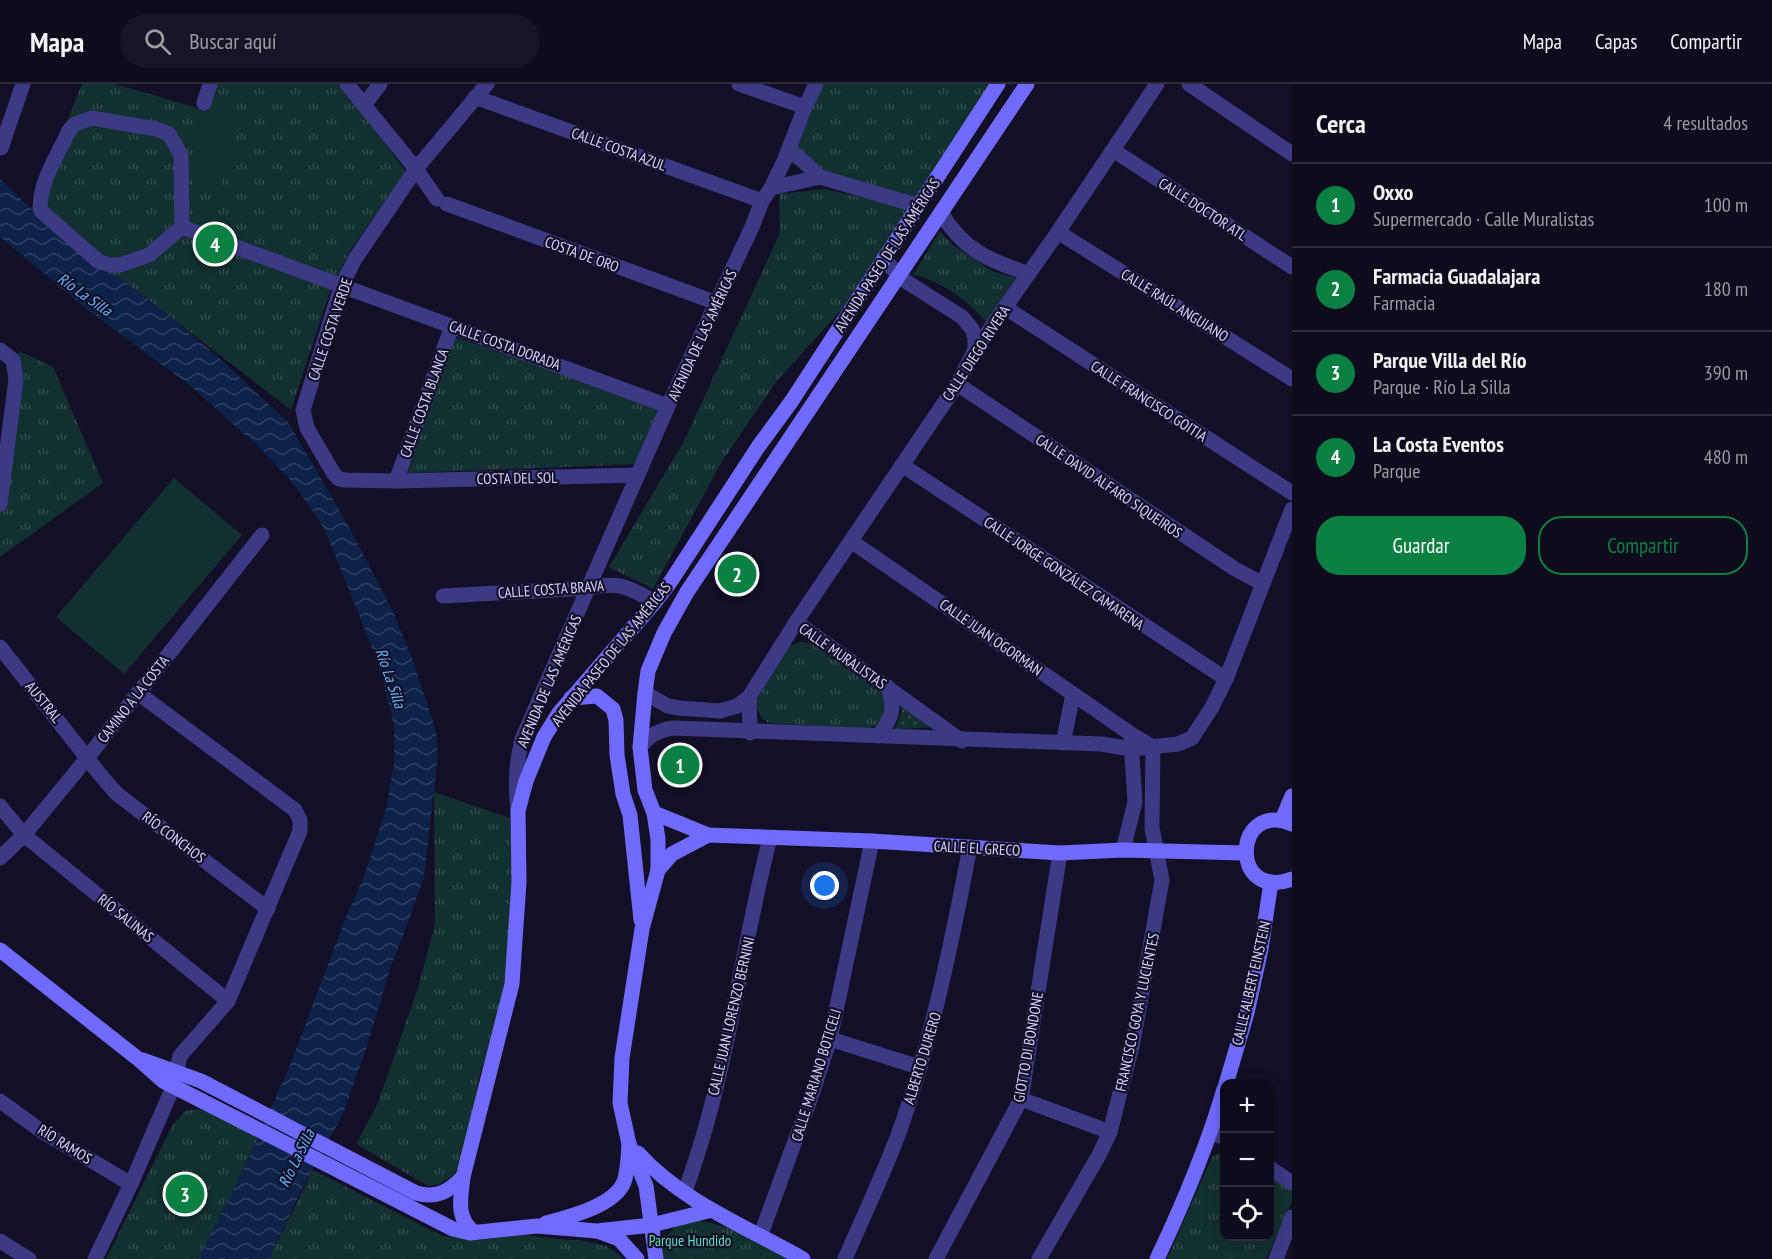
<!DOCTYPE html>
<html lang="es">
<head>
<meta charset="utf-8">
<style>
  :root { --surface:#0e0b1c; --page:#171425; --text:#f1f3f6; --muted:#9b9ba3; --line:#2e2b3b; --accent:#0b8043 }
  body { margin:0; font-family:"PT Sans Narrow",sans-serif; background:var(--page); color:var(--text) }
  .controls { position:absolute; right:18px; bottom:18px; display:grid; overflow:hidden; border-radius:12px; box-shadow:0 3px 15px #0003 }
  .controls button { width:54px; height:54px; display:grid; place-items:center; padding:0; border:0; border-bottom:2px solid var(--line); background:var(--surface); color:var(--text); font:30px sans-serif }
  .you { position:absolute; left:825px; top:802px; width:21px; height:21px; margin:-15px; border:4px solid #fff; border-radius:50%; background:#1a73e8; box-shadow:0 0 0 9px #1a73e833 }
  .badge { display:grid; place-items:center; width:39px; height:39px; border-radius:50%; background:var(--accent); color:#fff; font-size:20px; font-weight:700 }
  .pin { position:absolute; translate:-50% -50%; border:3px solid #fff; box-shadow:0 2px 6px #0006 }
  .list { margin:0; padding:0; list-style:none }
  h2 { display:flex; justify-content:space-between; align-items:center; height:78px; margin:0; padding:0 24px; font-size:26px }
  h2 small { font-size:20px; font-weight:400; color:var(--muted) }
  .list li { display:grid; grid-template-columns:39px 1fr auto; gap:18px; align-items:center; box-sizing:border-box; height:84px; padding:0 24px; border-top:2px solid var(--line) }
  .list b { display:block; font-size:22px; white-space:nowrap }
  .list p { margin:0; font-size:20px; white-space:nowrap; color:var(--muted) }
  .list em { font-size:20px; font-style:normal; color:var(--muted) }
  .actions { display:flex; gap:12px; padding:18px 24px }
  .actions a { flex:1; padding:14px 0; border:2px solid var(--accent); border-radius:24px; text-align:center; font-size:21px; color:var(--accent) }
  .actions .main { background:var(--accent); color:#fff }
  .icon { flex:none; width:33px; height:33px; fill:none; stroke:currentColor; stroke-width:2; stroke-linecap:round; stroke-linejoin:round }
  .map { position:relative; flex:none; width:1292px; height:1175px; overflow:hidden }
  header { display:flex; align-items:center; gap:36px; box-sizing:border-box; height:84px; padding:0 30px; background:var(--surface); border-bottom:2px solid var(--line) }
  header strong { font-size:28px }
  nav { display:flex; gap:33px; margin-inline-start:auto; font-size:21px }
  .search { width:420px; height:54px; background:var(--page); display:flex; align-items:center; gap:15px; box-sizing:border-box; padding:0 21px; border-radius:33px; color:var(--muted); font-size:22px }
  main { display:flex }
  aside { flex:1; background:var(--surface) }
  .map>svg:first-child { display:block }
  .grass { fill:url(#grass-dots) }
  .park { fill:url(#park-tufts) }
  .pitch { fill:#12302f }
  .water { fill:url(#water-waves) }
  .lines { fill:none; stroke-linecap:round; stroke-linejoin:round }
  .street { stroke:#3d3a85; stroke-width:15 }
  .secondary { stroke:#6f6bff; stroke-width:15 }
  .labels { text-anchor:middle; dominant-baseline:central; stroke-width:4.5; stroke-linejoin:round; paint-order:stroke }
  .street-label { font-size:15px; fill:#d9d4ff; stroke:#130f26 }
  .park-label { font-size:15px; fill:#5fe0c0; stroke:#130f26 }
  .water-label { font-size:16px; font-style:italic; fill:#62b6ff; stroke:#130f26 }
</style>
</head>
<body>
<header>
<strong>Mapa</strong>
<div class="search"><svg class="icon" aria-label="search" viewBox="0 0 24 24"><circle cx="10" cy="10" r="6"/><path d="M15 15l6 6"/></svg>Buscar aquí</div>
<nav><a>Mapa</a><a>Capas</a><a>Compartir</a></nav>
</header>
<main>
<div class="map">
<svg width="1292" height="1175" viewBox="0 0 1292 1175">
  <defs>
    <pattern id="grass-dots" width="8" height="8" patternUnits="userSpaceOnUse" patternTransform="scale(1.5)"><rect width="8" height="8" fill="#12302f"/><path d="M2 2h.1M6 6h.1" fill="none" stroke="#344d4e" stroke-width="1.8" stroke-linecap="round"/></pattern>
    <pattern id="park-tufts" width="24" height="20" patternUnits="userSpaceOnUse" patternTransform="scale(1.5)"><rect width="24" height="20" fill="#12302f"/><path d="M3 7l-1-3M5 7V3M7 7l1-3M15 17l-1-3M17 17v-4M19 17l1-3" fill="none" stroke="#344d4e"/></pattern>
    <pattern id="water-waves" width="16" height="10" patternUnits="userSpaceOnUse" patternTransform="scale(1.5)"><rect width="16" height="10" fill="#0c2248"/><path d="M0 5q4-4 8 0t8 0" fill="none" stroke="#2f4163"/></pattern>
  </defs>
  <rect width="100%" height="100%" fill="#130f26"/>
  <path class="grass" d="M902,619L939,643L895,645L901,630Z"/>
  <g class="park">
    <path d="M82,0H115L208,27L217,0H339L358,22L406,88L349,168L329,210L291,326L31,125Z"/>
    <path d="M820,0H1001L922,121L786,78Z"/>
    <path d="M825,105L913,125L871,193L776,298L721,379L653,505L609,483L683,359L780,149L779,110Z"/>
    <path d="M940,147L953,161L992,187L1016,194L986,238C968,217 941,196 913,191Z"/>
    <path d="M452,252L561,289L662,327L641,380L408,389Z"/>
    <path d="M19,267L53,283L103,399L0,473V417Z"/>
    <path d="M801,558L811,559L882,609C889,623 884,640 868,645L768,639C760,632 757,628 756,617L789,562Z"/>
    <path d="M434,708L510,734L515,785L508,882L492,955L480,990L465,1066L454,1091L440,1100L428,1102L356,1060L377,1021L418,904L435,840Z"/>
    <path d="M198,1025L211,1028L258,1053L221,1134L198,1175H106L172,1042L185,1027Z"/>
    <path d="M1223,1067L1224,1152H1270V1087L1292,1103V1118L1266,1175H1167L1212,1073Z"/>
    <path d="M313,1086L442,1152L481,1156L515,1150L568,1156H579L607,1162L624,1175H269Z"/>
    <path d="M688,1136C724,1137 759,1157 789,1175H662C659,1155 671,1143 688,1136Z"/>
  </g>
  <g class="pitch">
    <path d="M204,31L236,38L221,103L189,95Z"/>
    <path d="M174,394L242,451L124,590L56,533Z"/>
  </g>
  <path class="water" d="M0,95L31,125L169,232L217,272L288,338L349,443L394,530L413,577L436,647L438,671L424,793L405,847L392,879L367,962L343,1030L301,1107L269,1175H198L243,1087L290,981L346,833L363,795L386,725L394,680V641L379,581L327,451L318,434L291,397L258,362L188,300L89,227L0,153Z"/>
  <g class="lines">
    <g class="street">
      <path d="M347,0L416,85L437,115"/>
      <path d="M487,0L416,85L355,175L341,203L303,326L307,344L334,390L339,395L345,396L396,397L638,391"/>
      <path d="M739,0L805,23"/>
      <path d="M1189,0L1292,70"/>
      <path d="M475,13L762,117"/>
      <path d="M204,19L210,0"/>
      <path d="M365,20L380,0"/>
      <path d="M92,34L156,45L169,50L181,71L182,143L149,171L120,181H110L98,177L41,127C36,104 60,66 70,45L75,40Z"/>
      <path d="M1,64L23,0"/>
      <path d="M790,65L820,93"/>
      <path d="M1113,66L1292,183"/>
      <path d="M771,104L820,93L919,122"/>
      <path d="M447,120L717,219"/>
      <path d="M941,129C964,167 989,176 1029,190"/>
      <path d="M182,143L668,322"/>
      <path d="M1058,148L1292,295"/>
      <path d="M884,174L899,193L962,233L972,245L975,254V266"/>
      <path d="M1006,224L1292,409"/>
      <path d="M0,266L13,276L16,295L0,420"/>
      <path d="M957,300L1235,485L1263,500"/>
      <path d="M902,381L1226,595"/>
      <path d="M396,397L452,242"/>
      <path d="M851,457L1131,650L1153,663"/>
      <path d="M443,512L588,504C620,497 628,503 655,518"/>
      <path d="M796,538L962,657"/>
      <path d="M0,563L102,693L117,710L268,825"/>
      <path d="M645,609L668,622L679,624L720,627L737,622L749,613L796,538L957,300L975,266L1058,148L1157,0"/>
      <path d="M749,613L750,649"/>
      <path d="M878,652C892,634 896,625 888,603"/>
      <path d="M1063,659L1073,610"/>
      <path d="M640,663C650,651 658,646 674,644L1101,660L1132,665L1178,660L1192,654L1212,623L1226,595L1292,425"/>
      <path d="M0,722L24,751L228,917"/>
      <path d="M518,727C515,701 516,681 522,655L668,322L752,143L762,117L771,104L784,77L805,23L816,0"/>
      <path d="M1123,766L1135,718L1131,656"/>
      <path d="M0,774L24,751L88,673L262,451"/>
      <path d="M830,955L919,983"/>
      <path d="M1021,1015L1110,1048"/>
      <path d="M0,1017L43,1048L131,1100"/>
      <path d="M1212,1048L1224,1054"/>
      <path d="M1270,1084L1292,1099"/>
      <path d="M685,1107C727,994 740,871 770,754"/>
      <path d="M761,1150L810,1016L830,955L872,757"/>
      <path d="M0,1157L29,1175"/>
      <path d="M95,1175L131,1100L173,1003L180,972L228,917L300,747V736L295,726L138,609"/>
      <path d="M845,1175C864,1130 886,1086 902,1040C933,950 952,857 970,763"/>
      <path d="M936,1175L1021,1015L1060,769"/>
      <path d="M1039,1175L1099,1071L1110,1048L1133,958L1162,796L1152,744L1153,663"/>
      <path d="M1276,1175L1292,1133"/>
    </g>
    <g class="secondary">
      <path d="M571,614L597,612L613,625L616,636L617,671L623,710L630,731L641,836"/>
      <path d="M654,729L708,751L872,757L1060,769L1123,766L1245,769"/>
      <path d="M1282,736L1292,712"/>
      <path d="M1292,740C1233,715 1229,818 1292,795"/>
      <path d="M658,786L672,770L708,751"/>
      <path d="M0,866L137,974L163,997L453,1145L470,1149L537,1142L597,1147L652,1141L712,1126"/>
      <path d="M143,976L201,997L416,1109C437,1115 449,1107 463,1093"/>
      <path d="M1226,1000L1247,929L1261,865L1271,798"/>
      <path d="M638,1069C682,1118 747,1143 803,1175"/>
      <path d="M546,1139C569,1133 614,1122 624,1098C628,1087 628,1072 629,1060"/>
      <path d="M474,1148C455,1134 461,1113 463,1093L512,900L519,798L518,727L526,697L544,653L559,629L655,518L671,497L758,363L791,318L998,0"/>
      <path d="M600,1148L619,1155L637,1175"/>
      <path d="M656,1175L646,1102L629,1060L620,1019L622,974L642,845L658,786V755L654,729L645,706L640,663L645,609L648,587L664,549L687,508L1027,0"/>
      <path d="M1157,1175C1183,1120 1207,1064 1224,1005"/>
    </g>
  </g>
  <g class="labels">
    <g class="street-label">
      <text transform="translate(619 65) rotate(20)">CALLE COSTA AZUL</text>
      <text transform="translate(1203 125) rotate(33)">CALLE DOCTOR ATL</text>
      <text transform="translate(582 170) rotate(20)">COSTA DE ORO</text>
      <text transform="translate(887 171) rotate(-57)">AVENIDA PASEO DE LAS AMÉRICAS</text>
      <text transform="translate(1175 221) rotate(32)">CALLE RAÚL ANGUIANO</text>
      <text transform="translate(330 245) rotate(-71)">CALLE COSTA VERDE</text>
      <text transform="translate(702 251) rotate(-65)">AVENIDA DE LAS AMÉRICAS</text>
      <text transform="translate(505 261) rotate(20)">CALLE COSTA DORADA</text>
      <text transform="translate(976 269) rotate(-57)">CALLE DIEGO RIVERA</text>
      <text transform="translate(1149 317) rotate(33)">CALLE FRANCISCO GOITIA</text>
      <text transform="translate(424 319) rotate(-70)">CALLE COSTA BLANCA</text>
      <text transform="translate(517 394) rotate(-1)">COSTA DEL SOL</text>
      <text transform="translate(1109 402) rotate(34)">CALLE DAVID ALFARO SIQUEIROS</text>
      <text transform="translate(1064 489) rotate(34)">CALLE JORGE GONZÁLEZ CAMARENA</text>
      <text transform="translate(551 505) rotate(-4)">CALLE COSTA BRAVA</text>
      <text transform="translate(991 553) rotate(35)">CALLE JUAN OGORMAN</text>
      <text transform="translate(611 570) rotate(-51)">AVENIDA PASEO DE LAS AMÉRICAS</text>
      <text transform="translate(843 572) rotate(35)">CALLE MURALISTAS</text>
      <text transform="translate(549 597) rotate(-67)">AVENIDA DE LAS AMÉRICAS</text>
      <text transform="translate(133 615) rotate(-52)">CAMINO A LA COSTA</text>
      <text transform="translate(44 618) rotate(51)">AUSTRAL</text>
      <text transform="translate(174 753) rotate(37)">RÍO CONCHOS</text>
      <text transform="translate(977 764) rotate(3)">CALLE EL GRECO</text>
      <text transform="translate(126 834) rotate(39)">RÍO SALINAS</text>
      <text transform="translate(1251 899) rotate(-77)">CALLE ALBERT EINSTEIN</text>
      <text transform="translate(1137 928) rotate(-78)">FRANCISCO GOYA Y LUCIENTES</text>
      <text transform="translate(731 932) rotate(-77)">CALLE JUAN LORENZO BERNINI</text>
      <text transform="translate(1028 963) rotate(-80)">GIOTTO DI BONDONE</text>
      <text transform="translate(922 974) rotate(-73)">ALBERTO DURERO</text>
      <text transform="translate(816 991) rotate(-73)">CALLE MARIANO BOTICELI</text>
      <text transform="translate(65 1060) rotate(32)">RÍO RAMOS</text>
    </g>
    <g class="park-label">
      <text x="690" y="1156">Parque Hundido</text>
    </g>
    <g class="water-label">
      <text transform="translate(85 210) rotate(35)">Río La Silla</text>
      <text transform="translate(391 594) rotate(71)">Río La Silla</text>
      <text transform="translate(296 1074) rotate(-64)">Río La Silla</text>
    </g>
  </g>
</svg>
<div class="controls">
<button>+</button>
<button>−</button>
<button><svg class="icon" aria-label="locate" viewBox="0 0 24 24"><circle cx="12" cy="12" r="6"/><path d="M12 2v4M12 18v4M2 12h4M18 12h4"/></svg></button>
</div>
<div class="you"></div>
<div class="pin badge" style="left:680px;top:681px">1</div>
<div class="pin badge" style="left:737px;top:490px">2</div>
<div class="pin badge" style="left:185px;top:1110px">3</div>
<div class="pin badge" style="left:215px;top:160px">4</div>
</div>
<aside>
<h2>Cerca<small>4 resultados</small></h2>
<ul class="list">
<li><span class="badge">1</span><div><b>Oxxo</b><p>Supermercado · Calle Muralistas</p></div><em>100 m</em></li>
<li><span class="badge">2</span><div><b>Farmacia Guadalajara</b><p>Farmacia</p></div><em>180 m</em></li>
<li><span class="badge">3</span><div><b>Parque Villa del Río</b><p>Parque · Río La Silla</p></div><em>390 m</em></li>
<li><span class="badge">4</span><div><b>La Costa Eventos</b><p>Parque</p></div><em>480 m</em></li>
</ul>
<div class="actions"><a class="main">Guardar</a><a>Compartir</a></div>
</aside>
</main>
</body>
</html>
